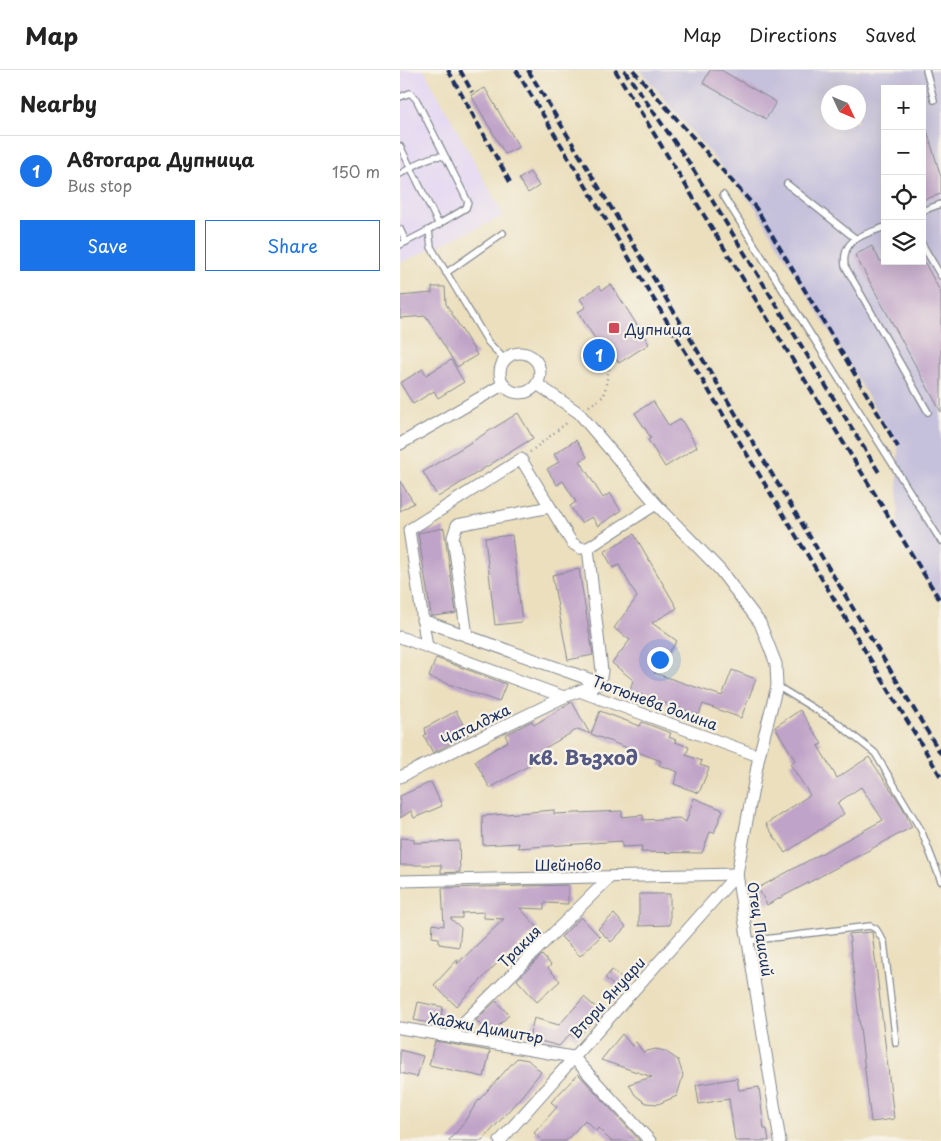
<!DOCTYPE html>
<html lang="en">
<head>
<meta charset="utf-8">
<style>
  :root { --surface:#fff; --page:#f2f2f2; --text:#222; --muted:#767676; --line:#e0e0e0; --accent:#1a73e8 }
  body { margin:0; font-family:"Playpen Sans",sans-serif; background:var(--page); color:var(--text) }
  .controls { position:absolute; right:15px; top:15px; display:grid; overflow:hidden; border-radius:0px; box-shadow:0 5px 20px #0002 }
  .controls button { width:45px; height:45px; display:grid; place-items:center; padding:0; border:0; border-bottom:1px solid var(--line); background:var(--surface); color:var(--text); font:25px sans-serif }
  .compass { position:absolute; left:421px; top:15px; width:45px; height:45px; border-radius:50%; background:var(--surface); box-shadow:0 5px 20px #0002; rotate:134deg }
  .you { position:absolute; left:259px; top:589px; width:18px; height:18px; margin:-12px; border:4px solid #fff; border-radius:50%; background:#1a73e8; box-shadow:0 0 0 8px #1a73e833 }
  .badge { display:grid; place-items:center; width:32px; height:32px; border-radius:50%; background:var(--accent); color:#fff; font-size:16px; font-weight:700 }
  .pin { position:absolute; translate:-50% -50%; border:2px solid #fff; box-shadow:0 1px 5px #0006 }
  .list { margin:0; padding:0; list-style:none }
  h2 { display:flex; justify-content:space-between; align-items:center; height:65px; margin:0; padding:0 20px; font-size:21px }
  h2 small { font-size:16px; font-weight:400; color:var(--muted) }
  .list li { display:grid; grid-template-columns:32px 1fr auto; gap:15px; align-items:center; box-sizing:border-box; height:70px; padding:0 20px; border-top:1px solid var(--line) }
  .list b { display:block; font-size:19px; white-space:nowrap }
  .list p { margin:0; font-size:16px; white-space:nowrap; color:var(--muted) }
  .list em { font-size:16px; font-style:normal; color:var(--muted) }
  .actions { display:flex; gap:10px; padding:15px 20px }
  .actions a { flex:1; padding:11px 0; border:1px solid var(--accent); border-radius:0px; text-align:center; font-size:18px; color:var(--accent) }
  .actions .main { background:var(--accent); color:#fff }
  .icon { flex:none; width:28px; height:28px; fill:none; stroke:currentColor; stroke-width:2; stroke-linecap:round; stroke-linejoin:round }
  .map { position:relative; flex:none; width:541px; height:1071px; overflow:hidden }
  header { display:flex; align-items:center; gap:30px; box-sizing:border-box; height:70px; padding:0 25px; background:var(--surface); border-bottom:1px solid var(--line) }
  header strong { font-size:24px }
  nav { display:flex; gap:28px; margin-inline-start:auto; font-size:18px }
  main { display:flex }
  aside { flex:1; background:var(--surface) }
  .map>svg:first-child { display:block }
  .built { fill:#e1d4f4 }
  .industrial { fill:#c5c0db; fill-rule:evenodd }
  .building { fill:#bfa3c8 }
  .lines { fill:none; stroke-linecap:round; stroke-linejoin:round }
  .lane-casing { stroke:#83878e; stroke-width:8 }
  .street-casing { stroke:#83878e; stroke-width:13 }
  .path { stroke:#83878e; stroke-width:2.5; stroke-dasharray:1 4; stroke-linecap:butt }
  .lane { stroke:#fff; stroke-width:5.5 }
  .street { stroke:#fff; stroke-width:11 }
  .rail { stroke:#1b2f5e; stroke-width:4; stroke-dasharray:8 4; stroke-linecap:butt }
  .poi-dot { fill:#d1495b; stroke:#f7f3e8; stroke-width:2 }
  .labels { text-anchor:middle; dominant-baseline:central; stroke-width:4.5; stroke-linejoin:round; paint-order:stroke }
  .poi-label { font-size:15px; fill:#1b2f5e; stroke:#f7f3e8; text-anchor:start }
  .street-label { font-size:15px; fill:#1b2f5e; stroke:#f7f3e8 }
  .district-label { font-size:20px; font-weight:bold; fill:#545883; stroke:#f7f3e8 }
</style>
</head>
<body>
<header>
<strong>Map</strong>
<nav><a>Map</a><a>Directions</a><a>Saved</a></nav>
</header>
<main>
<aside>
<h2>Nearby<small></small></h2>
<ul class="list">
<li><span class="badge">1</span><div><b>Автогара Дупница</b><p>Bus stop</p></div><em>150 m</em></li>
</ul>
<div class="actions"><a class="main">Save</a><a>Share</a></div>
</aside>
<div class="map">
<svg width="541" height="1071" viewBox="0 0 541 1071">
  <rect width="100%" height="100%" fill="#f7f3e8"/>
  <filter id="ink" filterUnits="userSpaceOnUse"><feTurbulence type="fractalNoise" baseFrequency=".02" numOctaves="2"/><feDisplacementMap in="SourceGraphic" scale="10" xChannelSelector="R" yChannelSelector="G"/><feConvolveMatrix kernelMatrix="1 2 1 2 8 2 1 2 1" color-interpolation-filters="sRGB"/></filter>
  <filter id="wash" filterUnits="userSpaceOnUse"><feTurbulence type="fractalNoise" baseFrequency=".0096" numOctaves="4" result="noise"/><feDisplacementMap in="SourceGraphic" scale="20" xChannelSelector="R" yChannelSelector="G"/><feGaussianBlur stdDeviation="1.12" result="paint"/><feColorMatrix in="noise" values="0 0 0 0 0 0 0 0 0 0 0 0 0 0 0 0 0 1.4 0 .05"/><feComposite in="paint" operator="in"/></filter>
  <g filter="url(#wash)">
    <rect width="100%" height="100%" fill="#ebdfbd"/>
    <path class="built" d="M0,0H24L104,146L0,193Z"/>
    <path class="industrial" d="M240,0H541V532L498,464V377L356,138ZM485,19H522V191H485ZM428,22H458V52H428Z"/>
    <g id="blocks">
      <g class="building">
        <path d="M310,0H321L376,32L366,49L303,13Z"/>
        <path d="M85,18L119,77L105,84L71,25Z"/>
        <path d="M525,54L541,107V124L522,130V55Z"/>
        <path d="M130,102L139,116L128,123L119,109Z"/>
        <path d="M472,176L480,191H524L541,223V342L455,185Z"/>
        <path d="M211,214L249,274L219,293L216,288L210,292L178,242L186,237L180,229L199,216L202,220Z"/>
        <path d="M32,217H45L46,234L77,285L57,297L26,246L0,248V226L32,223Z"/>
        <path d="M51,290L64,312L38,328L34,321L13,334L0,313L23,299L26,305Z"/>
        <path d="M253,331L269,356L281,349L297,377L265,397L248,370L251,368L235,343Z"/>
        <path d="M118,343L133,368L38,427L23,402Z"/>
        <path d="M176,370L187,387L180,391L203,428L210,423L221,441L198,456L192,447L181,453L170,436L176,432L163,411L157,415L147,399L159,392L154,384Z"/>
        <path d="M0,411L14,433L0,441Z"/>
        <path d="M44,458L56,543L34,546L31,545L18,463Z"/>
        <path d="M234,464L277,538L252,553L277,571L254,603L322,626L332,600L356,609L341,648L303,634L299,645L230,621L233,610L212,593L230,570L214,558L237,527L219,495L213,498L204,482Z"/>
        <path d="M112,465L122,552L95,555L85,468Z"/>
        <path d="M179,499L193,585L168,590L152,505Z"/>
        <path d="M36,588L106,614L99,632L29,607Z"/>
        <path d="M172,632L190,664L178,659L126,689L130,695L90,718L75,691L108,671L105,665L132,651L134,655Z"/>
        <path d="M400,640L422,674L418,676L437,708L469,687L501,735L512,757L367,835L358,818L483,750L461,717L437,733L444,744L385,783L366,754L410,725L390,694L395,690L375,657Z"/>
        <path d="M56,641L68,664L33,683L24,666L26,664L25,658Z"/>
        <path d="M200,641L240,656L242,652L271,663L269,667L276,670L275,672L289,677L286,685L302,691L300,695L309,698L299,723L274,714L278,702L259,695L261,691L191,664Z"/>
        <path d="M31,712L42,736L14,748L11,741L0,748V726Z"/>
        <path d="M294,728L323,740L314,763L310,762L302,783L241,782L242,776L222,777V771L118,778L119,773L83,775L82,746L154,740V744L222,741V747L243,745V750L279,748L286,752Z"/>
        <path d="M0,768L14,769V773L59,771L60,802L41,803V795H0Z"/>
        <path d="M168,815V834L144,833V839L120,838L138,858L106,887L104,886L56,936L34,915L58,889L57,894L104,849L84,848V842L62,843V848H50L61,858L59,877L39,874V868L32,867L33,854L44,856L42,818Z"/>
        <path d="M239,824H270V855L239,856Z"/>
        <path d="M214,844L226,857L211,872L198,859Z"/>
        <path d="M181,847L200,867L180,886L161,867Z"/>
        <path d="M471,862H472L494,1049L471,1052L449,864Z"/>
        <path d="M142,885L151,895L148,898L160,911L137,932L117,910Z"/>
        <path d="M212,900L226,912L219,920L205,908Z"/>
        <path d="M184,927L201,942L176,969L170,964L159,976L129,968L134,948L159,955Z"/>
        <path d="M96,931L109,945L95,959L81,955L76,950Z"/>
        <path d="M18,932L43,937L39,955L14,950Z"/>
        <path d="M222,964L232,976L236,972L243,982L256,979L265,981L278,990L283,1005L277,1026L258,1034L246,1033L235,1025L229,1014L252,1007L201,990Z"/>
        <path d="M35,971L90,981L84,1007L29,995Z"/>
        <path d="M0,980L23,986L17,1007L0,1003Z"/>
        <path d="M117,988L128,990L141,1002L120,1028L82,1071H48L60,1058L78,1031Z"/>
        <path d="M178,1004L184,1010L240,1071H211L198,1058L196,1061L185,1050L166,1071H142L134,1063L157,1037L151,1032Z"/>
        <path d="M337,1008L339,1020L359,1017L364,1059H367L369,1071H335L329,1029L299,1034L296,1015Z"/>
      </g>
    </g>
  </g>
  <g filter="url(#ink)">
    <use href="#blocks" fill-opacity="0" stroke="#83878e" stroke-width="1"/>
    <g class="lines">
      <g class="lane-casing">
        <g id="lane">
          <path d="M526,0L534,30"/>
          <path d="M0,27L10,23L16,29L46,88"/>
          <path d="M0,76L39,155"/>
          <path d="M0,104C12,98 33,81 46,88L68,132L66,138L61,141L29,160L31,177L88,272L105,290"/>
          <path d="M387,114L456,169"/>
          <path d="M323,125L541,471"/>
          <path d="M522,141L541,134"/>
          <path d="M485,157C464,165 441,168 445,196L528,342"/>
          <path d="M0,159L6,172"/>
          <path d="M522,174L541,206"/>
          <path d="M0,175L29,160"/>
          <path d="M46,203L103,163"/>
          <path d="M377,616L436,652L475,683L521,760L541,811"/>
          <path d="M348,871L470,856L476,859L484,872L496,973"/>
        </g>
      </g>
      <g class="street-casing">
        <g id="street">
          <circle cx="120" cy="303" r="20"/>
          <path d="M137,314L179,343L256,434L320,500L360,553L376,594L377,616L359,686L337,804L380,1071"/>
          <path d="M0,374L104,314"/>
          <path d="M188,478L202,601L200,613"/>
          <path d="M22,550L200,613"/>
          <path d="M67,566L53,467L57,455L150,437"/>
          <path d="M0,567L164,627L200,613"/>
          <path d="M27,577L9,460L121,389L172,473L180,478H188L256,434"/>
          <path d="M179,621L359,686"/>
          <path d="M0,707L164,627"/>
          <path d="M0,811L337,804"/>
          <path d="M0,958L173,987L250,1071"/>
          <path d="M50,966L209,808"/>
          <path d="M100,1071L337,804"/>
        </g>
      </g>
      <g class="path">
        <path d="M189,336L204,326L210,292"/>
        <path d="M130,382L169,351"/>
      </g>
      <use href="#lane" class="lane"/>
      <use href="#street" class="street"/>
      <g class="rail">
        <path d="M48,0L110,112"/>
        <path d="M60,0L72,22"/>
        <path d="M116,0L541,707"/>
        <path d="M128,0L541,684"/>
        <path d="M215,0L541,532"/>
        <path d="M224,0L288,91L480,404"/>
        <path d="M233,0L356,138L498,377"/>
      </g>
    </g>
  </g>
  <rect class="poi-dot" x="208" y="252" width="12" height="12" rx="2.5"/>
  <g class="labels">
    <g class="poi-label">
      <text x="225" y="258">Дупница</text>
    </g>
    <g class="street-label">
      <text transform="translate(255 632) rotate(20)">Тютюнева долина</text>
      <text transform="translate(75 654) rotate(-26)">Чаталджа</text>
      <text transform="translate(168 794) rotate(-1)">Шейново</text>
      <text transform="translate(361 859) rotate(81)">Отец Паисий</text>
      <text transform="translate(119 876) rotate(-45)">Тракия</text>
      <text transform="translate(207 927) rotate(-48)">Втори Януари</text>
      <text transform="translate(86 957) rotate(10)">Хаджи Димитър</text>
    </g>
    <g class="district-label">
      <text x="183" y="687">кв. Възход</text>
    </g>
  </g>
</svg>
<div class="controls">
<button>+</button>
<button>−</button>
<button><svg class="icon" aria-label="locate" viewBox="0 0 24 24"><circle cx="12" cy="12" r="6"/><path d="M12 2v4M12 18v4M2 12h4M18 12h4"/></svg></button>
<button><svg class="icon" aria-label="layers" viewBox="0 0 24 24"><path d="M12 4l9 5-9 5-9-5zM3 14l9 5 9-5"/></svg></button>
</div>
<svg class="compass" viewBox="-18 -18 36 36"><path d="M0-13l5 13h-10z" fill="#e53935"/><path d="M0 13l5-13h-10z" fill="#767676"/></svg>
<div class="you"></div>
<div class="pin badge" style="left:199px;top:285px">1</div>
</div>
</main>
</body>
</html>
